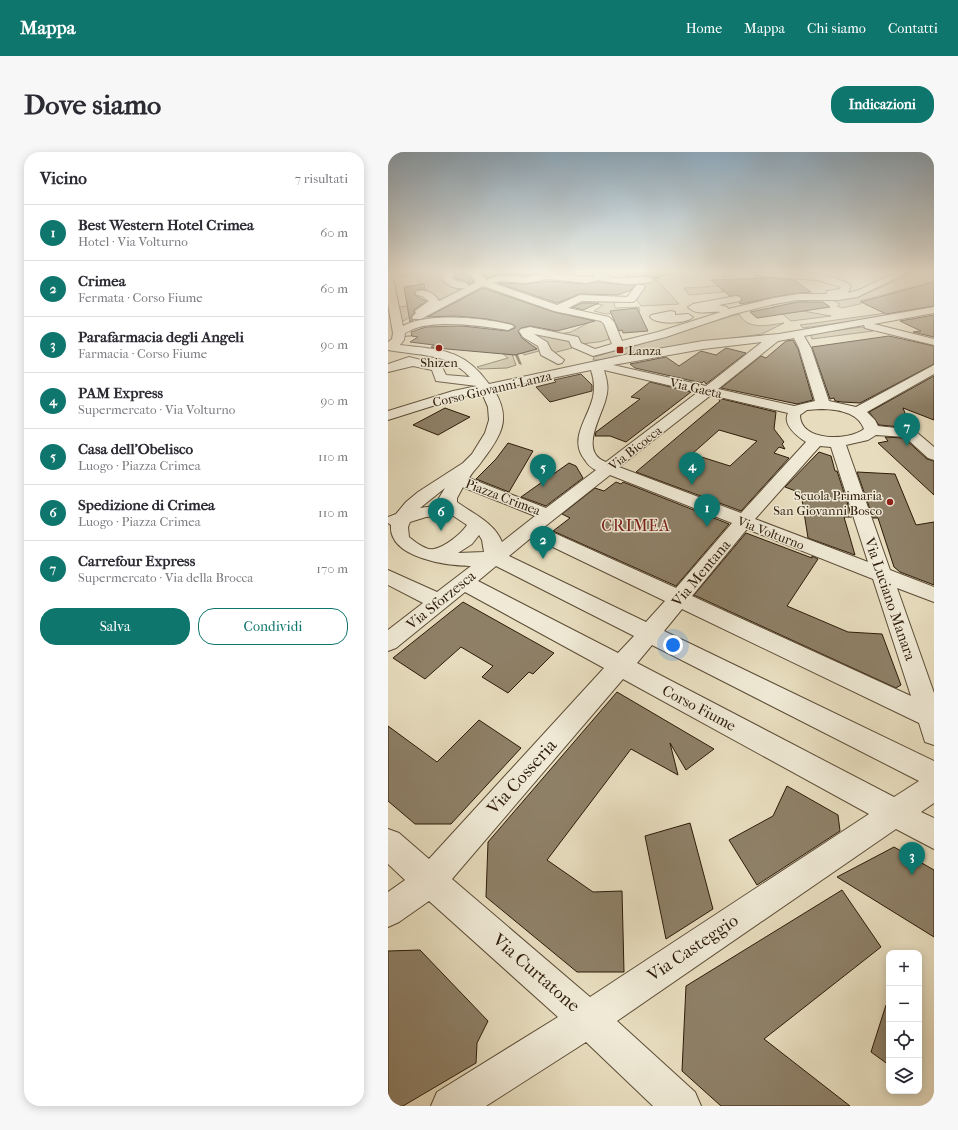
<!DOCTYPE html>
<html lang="it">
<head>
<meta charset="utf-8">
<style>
  :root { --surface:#fff; --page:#f7f7f7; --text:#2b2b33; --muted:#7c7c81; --line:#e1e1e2; --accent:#0f766e }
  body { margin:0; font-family:"IM FELL French Canon",serif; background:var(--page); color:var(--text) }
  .controls { position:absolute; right:12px; bottom:12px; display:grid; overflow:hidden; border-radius:8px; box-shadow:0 2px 10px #0003 }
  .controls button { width:36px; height:36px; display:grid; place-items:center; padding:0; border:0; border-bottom:1px solid var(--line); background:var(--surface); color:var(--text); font:20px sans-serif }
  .you { position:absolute; left:285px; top:493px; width:14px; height:14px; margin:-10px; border:3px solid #fff; border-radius:50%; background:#1a73e8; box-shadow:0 0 0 6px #1a73e833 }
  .badge { display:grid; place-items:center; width:26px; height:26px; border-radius:50%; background:var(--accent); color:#fff; font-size:13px; font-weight:700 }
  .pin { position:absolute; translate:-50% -33px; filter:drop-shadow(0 1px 2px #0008) }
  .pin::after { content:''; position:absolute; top:21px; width:14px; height:12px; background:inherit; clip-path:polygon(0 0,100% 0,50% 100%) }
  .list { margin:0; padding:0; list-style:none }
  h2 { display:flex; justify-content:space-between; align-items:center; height:52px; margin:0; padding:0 16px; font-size:17px }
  h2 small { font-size:13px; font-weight:400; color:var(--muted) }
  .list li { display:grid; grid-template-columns:26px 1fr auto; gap:12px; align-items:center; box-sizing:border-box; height:56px; padding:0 16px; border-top:1px solid var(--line) }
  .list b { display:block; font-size:15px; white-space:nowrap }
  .list p { margin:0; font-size:13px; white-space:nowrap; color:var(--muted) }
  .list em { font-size:13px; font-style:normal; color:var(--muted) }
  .actions { display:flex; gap:8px; padding:12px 16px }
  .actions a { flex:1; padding:9px 0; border:1px solid var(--accent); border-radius:16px; text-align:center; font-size:14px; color:var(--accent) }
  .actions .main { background:var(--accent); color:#fff }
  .icon { flex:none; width:22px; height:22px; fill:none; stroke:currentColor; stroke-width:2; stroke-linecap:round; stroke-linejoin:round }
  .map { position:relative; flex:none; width:546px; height:954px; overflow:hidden; border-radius:16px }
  header { display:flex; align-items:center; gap:24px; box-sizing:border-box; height:56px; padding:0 20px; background:var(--accent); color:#fff }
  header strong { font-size:19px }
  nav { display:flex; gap:22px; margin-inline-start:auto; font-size:14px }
  .intro { display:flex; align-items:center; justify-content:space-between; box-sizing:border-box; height:96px; padding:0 24px }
  h1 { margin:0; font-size:28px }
  .button { padding:10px 18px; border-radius:16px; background:var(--accent); color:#fff; font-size:14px; font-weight:700 }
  main { display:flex; gap:24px; padding:0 24px }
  aside { flex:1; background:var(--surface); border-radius:16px; box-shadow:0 2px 10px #0003 }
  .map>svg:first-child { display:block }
  .green { fill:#c7bc9f; stroke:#7a6c54 }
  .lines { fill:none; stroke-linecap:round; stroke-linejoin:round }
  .stream { fill:#776850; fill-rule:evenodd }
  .building { fill:#8e8067; stroke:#2d1b09; fill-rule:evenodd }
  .minor-casing { stroke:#5c4c36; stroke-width:2 }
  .minor { fill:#efe9d5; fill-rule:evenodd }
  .poi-dot { fill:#8f2418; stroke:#efe9d5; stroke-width:1.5 }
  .labels { text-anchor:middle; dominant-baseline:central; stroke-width:3; stroke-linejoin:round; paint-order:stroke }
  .far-poi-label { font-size:13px; fill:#2d1b09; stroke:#efe9d5; text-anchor:start }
  .far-street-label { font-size:13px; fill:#2d1b09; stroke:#efe9d5 }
  .street-label { font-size:15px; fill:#2d1b09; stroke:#efe9d5 }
  .neighbourhood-label { font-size:16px; letter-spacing:1px; fill:#7a1f14; stroke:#efe9d5 }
  .near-street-label { font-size:18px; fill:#2d1b09; stroke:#efe9d5 }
</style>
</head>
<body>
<header>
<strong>Mappa</strong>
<nav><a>Home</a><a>Mappa</a><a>Chi siamo</a><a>Contatti</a></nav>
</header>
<div class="intro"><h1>Dove siamo</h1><a class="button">Indicazioni</a></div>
<main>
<aside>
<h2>Vicino<small>7 risultati</small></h2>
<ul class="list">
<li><span class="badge">1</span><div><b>Best Western Hotel Crimea</b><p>Hotel · Via Volturno</p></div><em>60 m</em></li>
<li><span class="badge">2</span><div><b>Crimea</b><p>Fermata · Corso Fiume</p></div><em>60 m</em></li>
<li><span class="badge">3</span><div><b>Parafarmacia degli Angeli</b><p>Farmacia · Corso Fiume</p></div><em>90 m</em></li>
<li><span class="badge">4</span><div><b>PAM Express</b><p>Supermercato · Via Volturno</p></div><em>90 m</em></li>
<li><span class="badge">5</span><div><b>Casa dell'Obelisco</b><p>Luogo · Piazza Crimea</p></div><em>110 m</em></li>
<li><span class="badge">6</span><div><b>Spedizione di Crimea</b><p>Luogo · Piazza Crimea</p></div><em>110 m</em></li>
<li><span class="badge">7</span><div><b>Carrefour Express</b><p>Supermercato · Via della Brocca</p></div><em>170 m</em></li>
</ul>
<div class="actions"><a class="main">Salva</a><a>Condividi</a></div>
</aside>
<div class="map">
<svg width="546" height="954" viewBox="0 0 546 954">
  <rect width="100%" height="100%" fill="#e7ddbe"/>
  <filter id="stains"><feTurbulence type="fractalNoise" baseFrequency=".005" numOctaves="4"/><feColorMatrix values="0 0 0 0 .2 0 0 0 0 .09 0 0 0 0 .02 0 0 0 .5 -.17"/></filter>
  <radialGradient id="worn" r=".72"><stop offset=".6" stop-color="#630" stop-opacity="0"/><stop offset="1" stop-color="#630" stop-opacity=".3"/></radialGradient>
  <g class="green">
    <path d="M10,121H79V123L53,128L61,135L74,138L13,170L10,155L39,152L37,138L40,137V132L31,131L30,124L27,123L4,125L3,123Z"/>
    <path d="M525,121H546V129L472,149L473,151L472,152L454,156L449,154L452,152L444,148L471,145Z"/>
    <path d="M221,128L242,132L259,130L269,128L291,152L253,154L248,147L255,136L251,134L245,139C232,135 219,132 207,140L226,146L235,144L241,145L236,148L198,145L200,143L192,141L187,144L164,138L170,134L198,138L211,130L217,131Z"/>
    <path d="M331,134L336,140L301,143L296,136Z"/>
    <path d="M109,139L136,148L133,149L136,163L152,153L217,170L221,187C210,192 196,190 184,194V196L165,201L159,199H151L136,203L132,198L130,179L172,182L183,180L200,171L87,162L50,165L37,164L77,141L100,144Z"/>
    <path d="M418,147L420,149L404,152L415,159L443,164L403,169L384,153L402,149Z"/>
    <path d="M191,149H226L227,156L251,155L252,159L218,162L206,159L215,153Z"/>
    <path d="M546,151V154L499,164L415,176L412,173L491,162Z"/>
    <path d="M351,162C360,179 381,173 396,171L374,182L294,193L212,208H205L206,205Z"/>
    <path d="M474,175L485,179L424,187L422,182Z"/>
    <path d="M113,200L124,202L128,213L119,216L92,217L89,215L120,206Z"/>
  </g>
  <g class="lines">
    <g class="stream">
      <path d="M31,182L32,184L17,185L15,184Z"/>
      <path d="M125,194L127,195L134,213L131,212L123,195Z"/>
    </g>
  </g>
  <g class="building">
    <path d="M68,121H79L86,130L81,132L79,130L68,127L66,126Z"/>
    <path d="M93,121H151L137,123L112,122L99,126Z"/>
    <path d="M239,121H282L267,127L264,125L259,124L238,125Z"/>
    <path d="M382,126L406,128L423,140L410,141L386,145L353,152L351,151L354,148L352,144H342L323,128Z"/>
    <path d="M161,129L199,132L210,130L237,133H247L243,138L230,143L192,142L169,151L110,131L137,132Z"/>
    <path d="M546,130V154L498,162L473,150Z"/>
    <path d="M36,132L37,137L29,138L26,141L28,144L38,149L26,158V161L23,165L25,168L22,170L16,135Z"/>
    <path d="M95,136L166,160L207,169L169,179L142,174L133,176L130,179L134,186L149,197L127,203L48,196L43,195L46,193L22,190L30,185L24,184L23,180L38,175L74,174L120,179L127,176V174L124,172L99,167L69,164L39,165Z"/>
    <path d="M410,150H435L442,155L369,166L362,160Z"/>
    <path d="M194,151H211L195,158L184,155Z"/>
    <path d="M249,156L260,179L235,181L234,178L231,179L222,159Z"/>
    <path d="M546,163V185L525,180L533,179L512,169Z"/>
    <path d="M501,184L546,194V212L472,251L454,250L447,249L446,246L442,247L424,195Z"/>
    <path d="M405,188L410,197L425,248L409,252L333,236L373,204L378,206L398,189Z"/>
    <path d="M338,196L358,201L318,232L316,229L314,231L247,216L242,212L278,205L291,214L313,199L328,203Z"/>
    <path d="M193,222L204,233V239L162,250L148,235L168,230L166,228Z"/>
    <path d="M546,224V268L515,256L523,276L491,273L481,260Z"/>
    <path d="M262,230L303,240L238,290L222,284H207L208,280L252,247L243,245Z"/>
    <path d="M330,246L388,260L386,277L396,290L394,292L397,297L391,295L386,301L401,306L353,359L248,320L332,249ZM331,278L369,289L342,314L304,302Z"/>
    <path d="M57,256L82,265L50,283L25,273Z"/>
    <path d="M497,285L516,286L539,307L546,309V343L490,291L500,289Z"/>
    <path d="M120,291L145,299L121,340L88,327L108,307Z"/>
    <path d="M431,300L443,304L447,319H449L464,365H456L467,403L420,386L413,341L397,335Z"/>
    <path d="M181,311L188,314L195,326L158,354L133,345Z"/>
    <path d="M469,320L507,322L528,373L546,370V433L512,420L506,415L490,366H485Z"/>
    <path d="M228,330L233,332L235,330L341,372L288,434L165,379L182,366L174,362L207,336L216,339Z"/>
    <path d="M358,381L424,406V404L430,407L399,454L460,480L494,482L513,533L508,536L306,443Z"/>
    <path d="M75,450L166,501L145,522L141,520L120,541L94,525L105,514L73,495L37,527L5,506Z"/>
    <path d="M229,540L326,597L298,618L282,591L290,623L243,597L159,708L205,740L234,739L236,820H189L98,745L100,690Z"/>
    <path d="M91,568L133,596L63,672H27L0,649V574L49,610Z"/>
    <path d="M399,634L450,663L452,679L369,733L341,688L385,664Z"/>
    <path d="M302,671L325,757L278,787L257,684Z"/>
    <path d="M506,695L546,718V785L449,725Z"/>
    <path d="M454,738L493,795L376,887L462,954H333L294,919L298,834Z"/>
    <path d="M32,798L100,869L89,891L88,911L15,954H0V799Z"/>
    <path d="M498,853H501V913L483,900Z"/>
  </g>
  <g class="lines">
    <g class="minor-casing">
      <g id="minor">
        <path d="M58,121H67L64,126C69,131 73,129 79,131L80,134L88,130L80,121H90L99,128L112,123L137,125L161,121L199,125L207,124L205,121H216C227,132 250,122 264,126L266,128L261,131L237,132L210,128L199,131L161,127L137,131L113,129L105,131L169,153L192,143L239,145L249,133H255L257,135L247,149L244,150L194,149L180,156L221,165L226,170L234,189L270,180L333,160C322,159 308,164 300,155L305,152L348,144L352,145L353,147L352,149L331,153L339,155L340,157L386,146L410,142H438L439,139L452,137L453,135L429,128L369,124L365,121C396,121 432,117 461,132L463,134L460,141L471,138L507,121H519L469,145L450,148H410L386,152L346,162L278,185L205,204L184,195L181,189L146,182L159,190L163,198L176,208L174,211L170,212L153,203L150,194L135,185L131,179L133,177L142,175L190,185L193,191L207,197L224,192L216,172L213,169L166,159L95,134L33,167H25L24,165L28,161L27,159L41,149L34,144L29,143L27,141L29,139C37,137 47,141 51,149L77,136C67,137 60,134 54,126Z"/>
        <path d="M335,121H349L348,123L336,124Z"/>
        <path d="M0,124L5,127L15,174C41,160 96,166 124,173L126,175L120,178C95,174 52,168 28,176C24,177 20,180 17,181L16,188L12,193C52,198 75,196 101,232L241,202L315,189L391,182L546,155V161L486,172L546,187V193L477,176L476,173L416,184L423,196L441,249L468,255L546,213V222L479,260L487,268L490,274L526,278L546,295V308L540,306L517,285L488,283L480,288L458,293L502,418L546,435V450L509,436L546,541V593L537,590L531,571L294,457L276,479L546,609V651L533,660L546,666V697L508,677L229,869L307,940L313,954H265L198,890L98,954H43L49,940L170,865L41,749L11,770L0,775V740L17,728L0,712V677L11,681L41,707L216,516L77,440L8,496L0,499V478L35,451L0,433V418L49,440L83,414C63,414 0,407 3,373L0,371V365L8,362L18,350L30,340L75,311L84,302L97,281L101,268L100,255L94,241L73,245L0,268V259L65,239L89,234L48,229L44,218L25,214L0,220V212L21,205L53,213L58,223L82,225C59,200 31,204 0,198V190L4,187L5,181L0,152ZM406,186L411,196L427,249L406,254L330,237L390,189ZM374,190L318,234L225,213L315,197ZM203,218C206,227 207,235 205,245C200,267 180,287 197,308C200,313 202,315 208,318L158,356L81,326C85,319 90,315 94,309C113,284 124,267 106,238ZM216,218L310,240L218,310C190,300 214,264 218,246C221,236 219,228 216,218ZM323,243L400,261C394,273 409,284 418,290L353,361L231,315ZM432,257C449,257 470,260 476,277C461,289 412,290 412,263L419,258ZM432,294L443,295L480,410L367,367ZM222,323L344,371L288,436L155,376ZM75,335L77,336L147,364L114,390C106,370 85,362 69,350V346ZM57,336L51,346L53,353L32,356ZM64,363L79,373C73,382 57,395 46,397C38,399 27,390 21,385L20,375L22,370L38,365ZM359,377L485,427L523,544L304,444ZM91,383L94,388L96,400L70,401L84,392ZM144,385L277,449L258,470L121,404ZM108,414L246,484L230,501L90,429ZM264,493L531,629L506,645L249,511ZM235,527L481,662L202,845L64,727Z"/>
        <path d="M283,159L287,160V163L300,162L305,165C299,172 268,173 262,165L263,163Z"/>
      </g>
    </g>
    <use href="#minor" class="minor"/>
  </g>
  <linearGradient id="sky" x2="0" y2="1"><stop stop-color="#8eaabe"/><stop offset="0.47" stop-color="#f4f0e2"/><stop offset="1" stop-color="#f4f0e2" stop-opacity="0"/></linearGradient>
  <rect width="546" height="255" fill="url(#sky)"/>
  <g class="poi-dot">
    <circle cx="51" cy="196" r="4"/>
    <rect x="228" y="194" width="8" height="8" rx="2"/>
    <circle cx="502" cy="350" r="4"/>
  </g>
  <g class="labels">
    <g class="far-poi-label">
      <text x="240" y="198">Lanza</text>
      <text x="51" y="210" text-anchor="middle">Shizen</text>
      <text x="494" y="343" text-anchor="end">Scuola Primaria<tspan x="494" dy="15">San Giovanni Bosco</tspan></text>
    </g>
    <g class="far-street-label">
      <text transform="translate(308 236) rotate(13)">Via Gaeta</text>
      <text transform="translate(104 237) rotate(-13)">Corso Giovanni Lanza</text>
      <text transform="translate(247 296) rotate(-38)">Via Bicocca</text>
      <text transform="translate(115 345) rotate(21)">Piazza Crimea</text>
      <text transform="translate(383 381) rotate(21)">Via Volturno</text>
    </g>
    <g class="street-label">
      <text transform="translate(313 421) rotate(-50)">Via Mentana</text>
      <text transform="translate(502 447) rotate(71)">Via Luciano Manara</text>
      <text transform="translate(53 448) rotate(-39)">Via Sforzesca</text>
      <text transform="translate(311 556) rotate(28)">Corso Fiume</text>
    </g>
    <g class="neighbourhood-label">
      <text x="248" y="373">CRIMEA</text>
    </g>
    <g class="near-street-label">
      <text transform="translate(134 625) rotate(-48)">Via Cosseria</text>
      <text transform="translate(305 796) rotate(-34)">Via Casteggio</text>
      <text transform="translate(148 821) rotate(41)">Via Curtatone</text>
    </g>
  </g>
  <rect width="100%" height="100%" filter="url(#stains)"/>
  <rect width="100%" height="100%" fill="url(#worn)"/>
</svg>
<div class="controls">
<button>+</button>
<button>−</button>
<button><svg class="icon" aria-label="locate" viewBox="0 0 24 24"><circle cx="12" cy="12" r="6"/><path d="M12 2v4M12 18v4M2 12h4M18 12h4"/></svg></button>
<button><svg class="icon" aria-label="layers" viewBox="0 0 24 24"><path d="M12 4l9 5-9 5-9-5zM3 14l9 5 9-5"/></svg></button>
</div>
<div class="you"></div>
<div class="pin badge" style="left:319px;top:375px">1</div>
<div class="pin badge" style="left:155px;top:407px">2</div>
<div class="pin badge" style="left:524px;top:723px">3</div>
<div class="pin badge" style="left:304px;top:333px">4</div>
<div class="pin badge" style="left:155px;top:335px">5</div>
<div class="pin badge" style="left:53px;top:379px">6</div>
<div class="pin badge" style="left:519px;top:294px">7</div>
</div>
</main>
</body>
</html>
